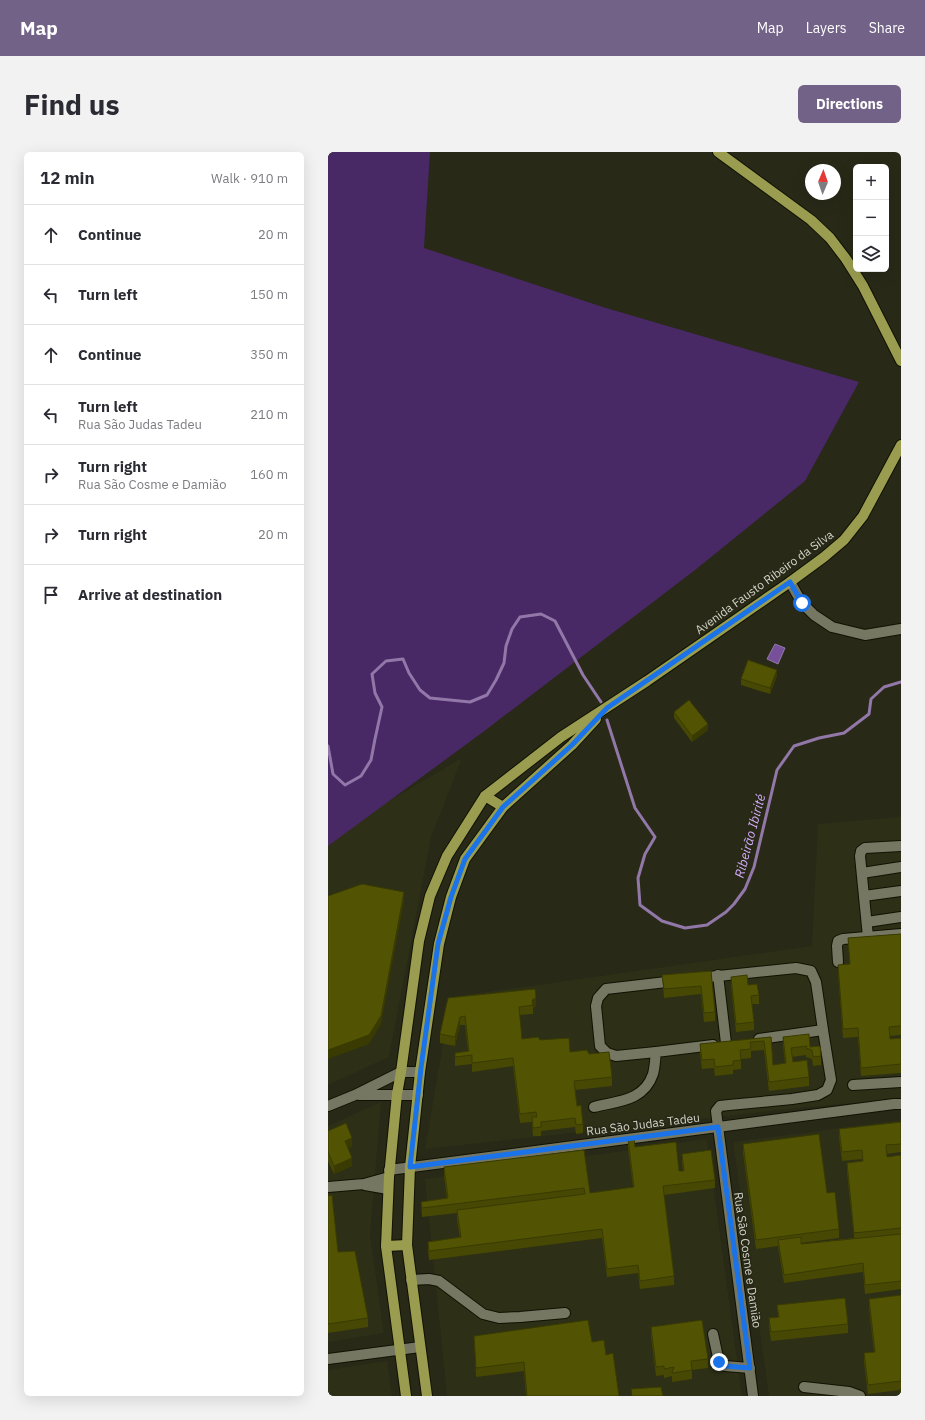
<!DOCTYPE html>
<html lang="en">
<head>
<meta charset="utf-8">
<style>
  :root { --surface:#fff; --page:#f2f2f3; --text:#2b2b33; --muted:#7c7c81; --line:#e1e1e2; --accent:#726287 }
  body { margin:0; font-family:"IBM Plex Sans",sans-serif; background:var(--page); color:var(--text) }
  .controls { position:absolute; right:12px; top:12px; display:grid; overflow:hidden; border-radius:6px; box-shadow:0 4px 16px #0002 }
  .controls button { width:36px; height:36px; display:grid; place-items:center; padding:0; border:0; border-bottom:1px solid var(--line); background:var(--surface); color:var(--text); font:20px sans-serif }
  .compass { position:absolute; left:477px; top:12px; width:36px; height:36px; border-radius:50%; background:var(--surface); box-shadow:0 4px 16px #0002; rotate:2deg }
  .stop { position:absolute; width:12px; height:12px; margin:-9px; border:3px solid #1a73e8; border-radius:50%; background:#fff }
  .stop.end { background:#1a73e8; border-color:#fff; box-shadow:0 1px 4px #0008 }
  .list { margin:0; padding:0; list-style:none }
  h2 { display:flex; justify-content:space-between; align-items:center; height:52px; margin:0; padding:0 16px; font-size:17px }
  h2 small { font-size:13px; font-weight:400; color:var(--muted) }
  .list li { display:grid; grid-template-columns:26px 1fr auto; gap:12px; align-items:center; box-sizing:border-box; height:60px; padding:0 16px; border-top:1px solid var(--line) }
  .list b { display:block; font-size:15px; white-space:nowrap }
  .list p { margin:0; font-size:13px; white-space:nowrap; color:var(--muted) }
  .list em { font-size:13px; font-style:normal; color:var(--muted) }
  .icon { flex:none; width:22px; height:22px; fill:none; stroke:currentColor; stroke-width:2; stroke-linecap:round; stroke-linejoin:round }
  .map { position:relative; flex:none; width:573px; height:1244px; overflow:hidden; border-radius:6px }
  header { display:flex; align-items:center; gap:24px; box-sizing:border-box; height:56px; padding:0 20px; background:var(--accent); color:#fff }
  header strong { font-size:19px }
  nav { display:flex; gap:22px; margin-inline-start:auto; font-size:14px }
  .intro { display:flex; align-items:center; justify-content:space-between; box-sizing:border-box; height:96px; padding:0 24px }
  h1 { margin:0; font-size:28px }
  .button { padding:10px 18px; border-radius:6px; background:var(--accent); color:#fff; font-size:14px; font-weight:700 }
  main { display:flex; gap:24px; padding:0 24px }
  aside { flex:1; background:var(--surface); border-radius:6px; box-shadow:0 4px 16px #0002 }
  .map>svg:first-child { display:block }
  .built { fill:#2d2f16 }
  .green { fill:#492866 }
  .water { fill:#76519a; stroke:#9278a8 }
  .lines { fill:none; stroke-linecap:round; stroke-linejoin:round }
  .stream { stroke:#9278a8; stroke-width:3 }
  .minor-casing { stroke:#111203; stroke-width:12 }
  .major-casing { stroke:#111203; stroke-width:12 }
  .minor { stroke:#757762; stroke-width:10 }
  .major { stroke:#9a9d4f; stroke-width:10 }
  .wall { fill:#474803 }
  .shaded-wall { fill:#393b02 }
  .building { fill:#525403; stroke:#393b02 }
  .route { stroke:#1a73e8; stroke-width:5 }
  .labels { text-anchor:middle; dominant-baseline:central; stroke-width:3; stroke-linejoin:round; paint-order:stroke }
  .street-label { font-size:12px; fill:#d3d4c8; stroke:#282917 }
  .water-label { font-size:13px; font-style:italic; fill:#d4adfe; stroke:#282917 }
</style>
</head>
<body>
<header>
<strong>Map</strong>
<nav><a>Map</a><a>Layers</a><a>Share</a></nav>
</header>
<div class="intro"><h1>Find us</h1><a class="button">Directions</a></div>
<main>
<aside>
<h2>12 min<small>Walk · 910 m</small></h2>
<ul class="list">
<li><svg class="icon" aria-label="ahead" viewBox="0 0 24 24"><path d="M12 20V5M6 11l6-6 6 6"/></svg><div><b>Continue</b></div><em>20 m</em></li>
<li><svg class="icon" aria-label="left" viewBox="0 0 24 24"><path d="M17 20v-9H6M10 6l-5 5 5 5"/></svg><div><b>Turn left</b></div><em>150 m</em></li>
<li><svg class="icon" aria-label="ahead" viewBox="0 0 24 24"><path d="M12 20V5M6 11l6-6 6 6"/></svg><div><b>Continue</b></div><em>350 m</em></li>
<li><svg class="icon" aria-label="left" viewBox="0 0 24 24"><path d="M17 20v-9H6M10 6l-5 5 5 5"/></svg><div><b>Turn left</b><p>Rua São Judas Tadeu</p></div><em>210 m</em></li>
<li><svg class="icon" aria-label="right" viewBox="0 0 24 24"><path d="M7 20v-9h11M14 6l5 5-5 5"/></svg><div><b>Turn right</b><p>Rua São Cosme e Damião</p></div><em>160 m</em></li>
<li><svg class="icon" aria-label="right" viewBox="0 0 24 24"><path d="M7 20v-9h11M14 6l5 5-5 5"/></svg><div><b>Turn right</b></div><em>20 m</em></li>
<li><svg class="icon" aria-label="arrive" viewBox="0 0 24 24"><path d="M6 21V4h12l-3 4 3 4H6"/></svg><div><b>Arrive at destination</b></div></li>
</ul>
</aside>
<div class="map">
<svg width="573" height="1244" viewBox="0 0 573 1244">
  <rect width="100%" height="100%" fill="#282917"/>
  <g class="built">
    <path d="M134,606L103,685L61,905L0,933V685Z"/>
    <path d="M573,665V947L480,955L97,997L123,845L217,832L484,794L490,672Z"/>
    <path d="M53,950L42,1083L56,1181L0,1190V974Z"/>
    <path d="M573,968V1244H441L405,990Z"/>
    <path d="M379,987L414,1244H119L97,1027Z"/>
    <path d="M59,1209L64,1244H0V1218Z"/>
  </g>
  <path class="green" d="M0,0H102L96,96L278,156L531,230L477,329L367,418L155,580L0,694Z"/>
  <path class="water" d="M447,492L457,496L450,512L439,507Z"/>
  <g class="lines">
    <g class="stream">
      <path d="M279,568L307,656L327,685L317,702L310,726L312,753L334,769L357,776L379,773L398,760L406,752L417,737L426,715L449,618L466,594L491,586L516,581L541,562L543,547L556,535L573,530"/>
      <path d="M0,594L5,622L17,633L33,624L43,608L47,587L54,555L47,541L44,522L58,509L75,507L81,521L92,538L102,546L142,550L159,543L168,528L176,511L178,494L184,477L192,465L213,462L227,469L255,523L273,550"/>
    </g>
    <g class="minor-casing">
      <g id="minor">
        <path d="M462,430L474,451L486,463L504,475L537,483L573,477"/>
        <path d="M534,721L573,715"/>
        <path d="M536,744L573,739"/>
        <path d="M539,770L573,765"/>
        <path d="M540,785L532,704L533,699L537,696L573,694"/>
        <path d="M510,810L509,794L510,789L515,787L573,782"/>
        <path d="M390,823L398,891"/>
        <path d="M371,826L468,816L483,819L488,830L495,878"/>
        <path d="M328,900L288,904L279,901L272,894L268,854L270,846L278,837L347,829"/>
        <path d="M525,933L573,930"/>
        <path d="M31,943H90"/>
        <path d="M0,954L27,943L73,920H92"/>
        <path d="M266,955C290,949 316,949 325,922C327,915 327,907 328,900L385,893"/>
        <path d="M61,1018L566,952H573"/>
        <path d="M37,1033L60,1037"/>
        <path d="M0,1035L36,1032L61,1025"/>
        <path d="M83,1128L101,1127L111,1129L155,1162L171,1166L192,1165L237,1161"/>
        <path d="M385,1182L391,1210L397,1214L422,1216"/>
        <path d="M0,1207L92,1195"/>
        <path d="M476,1235L521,1240L532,1244"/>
        <path d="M425,1244L388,959L392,954L401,953L464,947L490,943L499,938L503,928L495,878L431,887"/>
      </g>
    </g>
    <g class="major-casing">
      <g id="major">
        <path d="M390,0L483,68L502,86L518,107L535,134L573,209"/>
        <path d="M157,644L175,655"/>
        <path d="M58,1094L79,1093"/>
        <path d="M78,1244L58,1094L61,1025L69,942L73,920L91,789L102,744L119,704L157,644L233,585L319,529L462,430L496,405L516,388L535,364L573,293"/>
        <path d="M99,1244L79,1093L82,1015L92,920L111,792L123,745L137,707L175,655L244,593L268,567"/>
      </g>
    </g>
    <use href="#minor" class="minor"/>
    <use href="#major" class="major"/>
  </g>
  <g class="wall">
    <path d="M449,524L442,542L413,533V527Z"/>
    <path d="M346,560L380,578L364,590L346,566Z"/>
    <path d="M573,782V883L562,884V887L573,886V921L533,924L530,885L515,886L510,821V813L522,812L520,786Z"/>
    <path d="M383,819L387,860V869L376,870L373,842L336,846L334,823Z"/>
    <path d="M403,825L420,833L431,843V852H424L426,870V878L408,880L403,834Z"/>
    <path d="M207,837L208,854L205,856V862L191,863L194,887L212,888L242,900L261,902L284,925V934L247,938L249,954L255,972V981L248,982L247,975L213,979V984H205L204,970L192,971L185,914L144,920V912L127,914V901L140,899L137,873H132L127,894L112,891V882L120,846Z"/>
    <path d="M443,885L445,913L457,911L455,893V885L482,895L493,904V913L485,914L484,907L478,905V903L464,905L465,910L481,925V934L441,939L436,898L423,899V906L413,907V917L405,918V922L387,924L386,916L374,917L372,901V892Z"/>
    <path d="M573,970V1000L559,1002V1005L573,1003V1137L537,1142L535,1120L456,1131L450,1094L428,1097L415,1001V992L499,1041L511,1077V1086L473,1091V1092L526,1086L519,1020V1011L534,1009V1007L514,1009L511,985V977Z"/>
    <path d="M0,979L24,994L20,996L24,1014L6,1022L0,1009Z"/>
    <path d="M300,987L307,995L351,1019H355L354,1011V1002L387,1028V1036L336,1043L346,1124V1133L312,1137L310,1121L279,1125L274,1086L101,1108L100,1098V1090L132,1086L129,1067V1061L94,1065L93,1050L119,1047L116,1024V1015L256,998L262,1041L305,1035L300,996Z"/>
    <path d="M0,1044L10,1100L40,1166V1175L0,1181Z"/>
    <path d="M573,1143V1244H572V1238L540,1242L536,1210V1201L546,1200L541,1156V1147Z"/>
    <path d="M449,1153L520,1172V1181L443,1189L441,1174V1166L450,1165Z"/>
    <path d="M323,1175L380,1207V1216L364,1218V1227L344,1230V1224L336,1226V1223L328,1224L323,1184Z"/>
    <path d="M146,1184L264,1190L278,1203L291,1244H198L196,1219L148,1225Z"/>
  </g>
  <g class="shaded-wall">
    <path d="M449,518V524L442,542V536Z"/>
    <path d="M380,572V578L364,590V584Z"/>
    <path d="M76,740V749L53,872L41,892L0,907V898Z"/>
    <path d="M208,846V854L205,856L204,848Z"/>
    <path d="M132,865V873L127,894V885Z"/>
    <path d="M24,986V994L17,998V989Z"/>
    <path d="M24,1006V1014L6,1022V1014Z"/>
  </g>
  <g class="building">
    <path d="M420,508L449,518L442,536L413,527Z"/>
    <path d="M361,548L380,572L364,584L346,560Z"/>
    <path d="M34,732L76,740L53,864L41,883L0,898V744Z"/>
    <path d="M573,782V874L561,875L562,887L573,886V912L533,916L530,876L515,877L510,813L522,812L520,786Z"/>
    <path d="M383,819L387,860L376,861L373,834L336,837L334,823Z"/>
    <path d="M419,823L420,833L429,832L431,843L423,844L426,870L408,872L403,825Z"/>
    <path d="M207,837L208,846L204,848L205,853L191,855L194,887L210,885L212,888L241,886L242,900L259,898L261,902L281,900L284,925L246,929L249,954L253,953L255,972L248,973L247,966L213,970V975L205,976L204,965H209L208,960L192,962L185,906L144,911V903L127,905V901L141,899L137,864L132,865L127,885L112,882L120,846Z"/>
    <path d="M481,882L482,895L492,894L493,904L485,905L484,898L478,896L479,894L463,896L465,910L479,908L481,925L441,930L436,889L422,890L423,897L412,898L413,908L405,909V913L387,915L386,907L374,908L372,892L443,885L445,913L458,911L455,885Z"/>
    <path d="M573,970V992L558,993L559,1005L573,1003V1076L526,1081L519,1011L535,1009L534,998L514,1000L511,977Z"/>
    <path d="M18,971L24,986L17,989L24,1006L6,1014L0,1000V979Z"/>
    <path d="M491,982L499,1041L507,1040L511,1077L428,1088L415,992Z"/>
    <path d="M300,987H306L307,995L348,990L351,1019H356L354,1002L383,998L387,1028L335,1034L346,1124L312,1129L310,1113L279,1117L274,1077L101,1099L100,1090L133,1085L129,1058L257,1042L256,1036L94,1056L93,1050L120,1046L116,1015L256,998L262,1041L306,1035Z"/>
    <path d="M4,1043L10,1100L27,1099L40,1166L0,1172V1044Z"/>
    <path d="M573,1082V1129L537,1133L535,1111L456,1123L450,1088L473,1085V1092Z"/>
    <path d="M573,1143V1229L540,1233L536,1201L547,1200L541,1147Z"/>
    <path d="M517,1146L520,1172L443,1180L441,1166L451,1165L449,1153Z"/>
    <path d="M260,1168L264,1190L276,1188L278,1203L285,1201L291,1244H199L196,1210L148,1216L146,1184Z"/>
    <path d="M374,1168L380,1207L363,1209L364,1218L344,1221L346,1215L336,1217V1214L328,1215L323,1175Z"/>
    <path d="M333,1235L335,1244H304L303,1237Z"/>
    <rect x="572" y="1237" width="1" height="7"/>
  </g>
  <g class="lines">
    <path class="route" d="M391,1210L397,1214L422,1216L390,975L82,1015L93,916L110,792L123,745L137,707L175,655L244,593L279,556L462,430L474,451"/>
  </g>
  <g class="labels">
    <g class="street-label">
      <text transform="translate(436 430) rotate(-36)">Avenida Fausto Ribeiro da Silva</text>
      <text transform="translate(315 972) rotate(-7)">Rua São Judas Tadeu</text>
      <text transform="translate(420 1108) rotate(82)">Rua São Cosme e Damião</text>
    </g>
    <g class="water-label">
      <text transform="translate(422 684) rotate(-75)">Ribeirão Ibirité</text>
    </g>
  </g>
</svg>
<div class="controls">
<button>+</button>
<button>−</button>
<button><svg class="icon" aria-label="layers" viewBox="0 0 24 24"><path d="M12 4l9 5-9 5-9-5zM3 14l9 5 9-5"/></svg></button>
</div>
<svg class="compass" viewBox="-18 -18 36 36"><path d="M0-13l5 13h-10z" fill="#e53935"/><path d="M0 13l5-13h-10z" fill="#7c7c81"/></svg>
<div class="stop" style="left:474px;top:451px"></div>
<div class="stop end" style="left:391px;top:1210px"></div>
</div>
</main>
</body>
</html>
